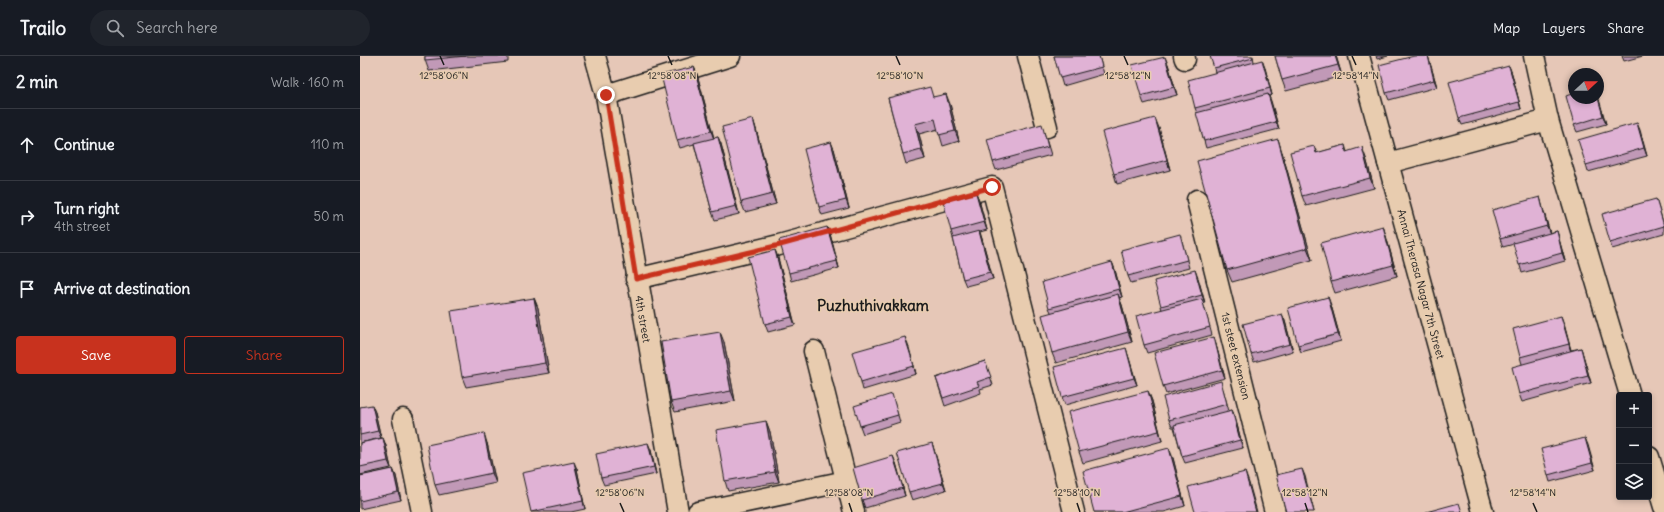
<!DOCTYPE html>
<html lang="en">
<head>
<meta charset="utf-8">
<style>
  :root { --surface:#171b24; --page:#20242c; --text:#f1f3f6; --muted:#9ea1a6; --line:#363941; --accent:#c8321e }
  body { margin:0; font-family:Delius,sans-serif; background:var(--page); color:var(--text) }
  .controls { position:absolute; right:12px; bottom:12px; display:grid; overflow:hidden; border-radius:4px; box-shadow:0 2px 6px #0003 }
  .controls button { width:36px; height:36px; display:grid; place-items:center; padding:0; border:0; border-bottom:1px solid var(--line); background:var(--surface); color:var(--text); font:20px sans-serif }
  .compass { position:absolute; left:1208px; top:12px; width:36px; height:36px; border-radius:50%; background:var(--surface); box-shadow:0 2px 6px #0003; rotate:68deg }
  .stop { position:absolute; width:12px; height:12px; margin:-9px; border:3px solid #c8321e; border-radius:50%; background:#fff }
  .stop.end { background:#c8321e; border-color:#fff; box-shadow:0 1px 4px #0008 }
  .list { margin:0; padding:0; list-style:none }
  h2 { display:flex; justify-content:space-between; align-items:center; height:52px; margin:0; padding:0 16px; font-size:17px }
  h2 small { font-size:13px; font-weight:400; color:var(--muted) }
  .list li { display:grid; grid-template-columns:26px 1fr auto; gap:12px; align-items:center; box-sizing:border-box; height:72px; padding:0 16px; border-top:1px solid var(--line) }
  .list b { display:block; font-size:15px; white-space:nowrap }
  .list p { margin:0; font-size:13px; white-space:nowrap; color:var(--muted) }
  .list em { font-size:13px; font-style:normal; color:var(--muted) }
  .actions { display:flex; gap:8px; padding:12px 16px }
  .actions a { flex:1; padding:9px 0; border:1px solid var(--accent); border-radius:4px; text-align:center; font-size:14px; color:var(--accent) }
  .actions .main { background:var(--accent); color:#fff }
  .icon { flex:none; width:22px; height:22px; fill:none; stroke:currentColor; stroke-width:2; stroke-linecap:round; stroke-linejoin:round }
  .map { position:relative; flex:none; width:1304px; height:456px; overflow:hidden }
  header { display:flex; align-items:center; gap:24px; box-sizing:border-box; height:56px; padding:0 20px; background:var(--surface); border-bottom:1px solid var(--line) }
  header strong { font-size:19px }
  nav { display:flex; gap:22px; margin-inline-start:auto; font-size:14px }
  .search { width:280px; height:36px; background:var(--page); display:flex; align-items:center; gap:10px; box-sizing:border-box; padding:0 14px; border-radius:22px; color:var(--muted); font-size:15px }
  main { display:flex }
  aside { flex:1; background:var(--surface) }
  .map>svg:first-child { display:block }
  .lines { fill:none; stroke-linecap:round; stroke-linejoin:round }
  .street-casing { stroke:#1c1c1c; stroke-width:23 }
  .street { stroke:#e8ccaf; stroke-width:20 }
  .wall { fill:#c199b7; stroke:#1c1c1c }
  .shaded-wall { fill:#9d7d95; stroke:#1c1c1c }
  .building { fill:#e0b2d5; stroke:#1c1c1c }
  .route { stroke:#c8321e; stroke-width:5 }
  .ticks { fill:none; stroke:#1c1c1c; stroke-width:1.5 }
  .labels { text-anchor:middle; dominant-baseline:central; stroke-width:3; stroke-linejoin:round; paint-order:stroke }
  .street-label { font-size:11px; fill:#1c1c1c; stroke:#e8ccaf }
  .district-label { font-size:15px; font-weight:bold; fill:#1c1c1c; stroke:#e8ccaf }
  .ticks-label { font-size:10px; text-anchor:middle; fill:#1c1c1c; stroke:#e8ccaf; stroke-width:3; stroke-linejoin:round; paint-order:stroke }
</style>
</head>
<body>
<header>
<strong>Trailo</strong>
<div class="search"><svg class="icon" aria-label="search" viewBox="0 0 24 24"><circle cx="10" cy="10" r="6"/><path d="M15 15l6 6"/></svg>Search here</div>
<nav><a>Map</a><a>Layers</a><a>Share</a></nav>
</header>
<main>
<aside>
<h2>2 min<small>Walk · 160 m</small></h2>
<ul class="list">
<li><svg class="icon" aria-label="ahead" viewBox="0 0 24 24"><path d="M12 20V5M6 11l6-6 6 6"/></svg><div><b>Continue</b></div><em>110 m</em></li>
<li><svg class="icon" aria-label="right" viewBox="0 0 24 24"><path d="M7 20v-9h11M14 6l5 5-5 5"/></svg><div><b>Turn right</b><p>4th street</p></div><em>50 m</em></li>
<li><svg class="icon" aria-label="arrive" viewBox="0 0 24 24"><path d="M6 21V4h12l-3 4 3 4H6"/></svg><div><b>Arrive at destination</b></div></li>
</ul>
<div class="actions"><a class="main">Save</a><a>Share</a></div>
</aside>
<div class="map">
<svg width="1304" height="456" viewBox="0 0 1304 456">
  <rect width="100%" height="100%" fill="#e6c7b7"/>
  <filter id="ink" filterUnits="userSpaceOnUse"><feTurbulence type="fractalNoise" baseFrequency=".025" numOctaves="2"/><feDisplacementMap in="SourceGraphic" scale="8" xChannelSelector="R" yChannelSelector="G"/><feConvolveMatrix kernelMatrix="1 2 1 2 8 2 1 2 1" color-interpolation-filters="sRGB"/></filter>
  <g filter="url(#ink)">
    <g class="lines">
      <g class="street-casing">
        <g id="street">
          <path d="M235,0L246,39L318,456"/>
          <path d="M668,0L687,71"/>
          <path d="M824,0L825,3"/>
          <path d="M999,0L1123,456"/>
          <path d="M1174,0L1188,64L1270,339"/>
          <path d="M246,39L370,0"/>
          <path d="M1028,107L1188,64"/>
          <path d="M837,144L915,456"/>
          <path d="M276,223L419,189L632,131L714,456"/>
          <path d="M454,295L494,456"/>
          <path d="M43,363L62,456"/>
          <path d="M1289,401L1304,451"/>
          <path d="M338,456L486,425"/>
        </g>
      </g>
      <use href="#street" class="street"/>
    </g>
    <g class="wall">
      <path d="M65,0H148V6L69,15L65,4Z"/>
      <path d="M694,0H739L744,18L703,30Z"/>
      <path d="M893,0L894,6L905,12L912,39L909,40L919,73L846,92L844,85L837,57L835,52L855,17L854,12Z"/>
      <path d="M915,0H976L982,20L926,35L922,24Z"/>
      <path d="M1016,0H1028L1017,3Z"/>
      <path d="M1054,0H1068L1077,31L1029,44L1026,37Z"/>
      <path d="M1262,0H1283L1264,5Z"/>
      <path d="M808,8L817,39L784,48L781,40Z"/>
      <path d="M1149,10L1152,18L1161,53L1102,69L1099,62Z"/>
      <path d="M334,11L337,18L354,82L358,81L361,88L379,158L355,164L352,156L334,88L320,92L317,84Z"/>
      <path d="M574,41L590,48L599,85L583,90L578,73L559,78L565,103L546,108L543,98L528,42Z"/>
      <path d="M1238,42L1246,68L1217,76L1214,69Z"/>
      <path d="M393,63L396,73L416,148L385,156L381,146Z"/>
      <path d="M1277,67L1287,100L1228,116L1226,109Z"/>
      <path d="M799,72L810,114L757,128L754,118Z"/>
      <path d="M684,76L691,99L636,114L633,106Z"/>
      <path d="M985,89L987,96L1006,102L1014,132L946,150L942,140L954,90L957,97Z"/>
      <path d="M474,93L489,152L462,159L459,151Z"/>
      <path d="M922,96L952,204L872,226L867,214Z"/>
      <path d="M616,137L619,144L627,174L620,176L622,183L633,223L606,230L603,223L593,182L591,175Z"/>
      <path d="M1296,143L1304,169V178L1252,193L1250,186Z"/>
      <path d="M1182,149L1190,177L1197,175L1199,183L1205,205L1162,217L1154,188L1143,191L1140,183Z"/>
      <path d="M1023,170L1026,180L1037,220L975,237L971,226Z"/>
      <path d="M470,178L479,212L431,225L429,217Z"/>
      <path d="M822,185L829,212L771,227L768,220Z"/>
      <path d="M415,194L418,202L435,269L408,276L405,268Z"/>
      <path d="M752,206L755,214L762,241L759,242L762,249L772,286L696,307L692,297L691,256L689,252Z"/>
      <path d="M838,222L845,247H843L852,279L787,297L784,289L802,254L801,250Z"/>
      <path d="M174,242L178,252L189,317L106,331L102,321Z"/>
      <path d="M971,249L981,285L941,296L938,289Z"/>
      <path d="M922,258L925,265L933,295L894,306L891,298Z"/>
      <path d="M1204,268L1211,294L1221,292L1231,327L1162,346L1159,338L1162,308L1160,301Z"/>
      <path d="M545,281L556,318L503,334L501,326Z"/>
      <path d="M854,281L856,289L865,322L806,338L803,330Z"/>
      <path d="M364,286L375,345L315,356L311,346Z"/>
      <path d="M768,299L777,329L705,349L702,341Z"/>
      <path d="M625,305L633,329L620,333L621,337L585,350L576,322Z"/>
      <path d="M863,333L869,355L872,354L875,361L883,392L825,407L822,400L814,371H812L809,364Z"/>
      <path d="M788,335L792,345L802,385L723,407L719,396Z"/>
      <path d="M534,346L540,366L503,378L500,370Z"/>
      <path d="M0,351L15,356L21,382L0,387Z"/>
      <path d="M406,365L410,376L419,426L368,435L365,425Z"/>
      <path d="M23,382L26,390L31,412L0,419V387Z"/>
      <path d="M1225,382L1235,414L1190,426L1188,419Z"/>
      <path d="M127,387L136,427L79,439L75,429Z"/>
      <path d="M572,387L586,434L552,444L549,436Z"/>
      <path d="M291,394L296,418L244,429L241,422Z"/>
      <path d="M813,402L825,450L804,456H734Z"/>
      <path d="M536,407L545,440L505,452L502,444Z"/>
      <path d="M33,413L36,420L41,444L0,453V420Z"/>
      <path d="M217,413L225,453L211,456H171Z"/>
    </g>
    <g class="shaded-wall">
      <path d="M975,0H976L982,20L978,9Z"/>
      <path d="M1068,0L1069,4L1077,31L1074,24Z"/>
      <path d="M805,1L808,8L817,39L814,31Z"/>
      <path d="M902,4L905,12L912,39Z"/>
      <path d="M1149,10L1152,18L1161,53L1159,46Z"/>
      <path d="M334,11L337,18L354,83L351,75Z"/>
      <path d="M586,38L590,48L599,85L595,75Z"/>
      <path d="M908,38L911,45L919,73L916,66Z"/>
      <path d="M1238,40L1246,68L1243,60Z"/>
      <path d="M795,62L799,72L810,114L807,104Z"/>
      <path d="M393,63L396,73L416,148L412,138Z"/>
      <path d="M1277,67L1280,74L1287,100L1284,92Z"/>
      <path d="M555,68L559,78L565,103L561,93Z"/>
      <path d="M358,81L361,88L379,158L376,150Z"/>
      <path d="M918,83L922,96L952,204L947,192Z"/>
      <path d="M471,86L474,93L489,152L486,144Z"/>
      <path d="M1002,91L1006,102L1014,132L1010,122Z"/>
      <path d="M616,137L619,144L627,174L624,166Z"/>
      <path d="M1180,141L1182,149L1190,178L1187,170Z"/>
      <path d="M1023,170L1026,180L1037,220L1033,209Z"/>
      <path d="M467,171L470,178L479,212L477,205Z"/>
      <path d="M619,175L622,183L633,223L630,216Z"/>
      <path d="M1197,175L1199,183L1205,205L1202,197Z"/>
      <path d="M415,194L418,202L435,269L432,261Z"/>
      <path d="M752,206L755,214L762,241L759,233Z"/>
      <path d="M835,214L838,222L845,247L842,239Z"/>
      <path d="M758,238L762,249L772,286L768,276Z"/>
      <path d="M968,241L971,249L981,285L978,278Z"/>
      <path d="M174,242L178,252L189,317L185,307Z"/>
      <path d="M922,258L925,265L933,295L930,288Z"/>
      <path d="M1201,260L1204,268L1211,296L1209,288Z"/>
      <path d="M360,276L364,286L375,345L371,335Z"/>
      <path d="M545,281L548,288L556,318L554,310Z"/>
      <path d="M854,281L856,289L865,322L862,314Z"/>
      <path d="M766,292L768,299L777,329L774,322Z"/>
      <path d="M1221,292L1231,327L1228,320Z"/>
      <path d="M788,335L792,345L802,385L799,375Z"/>
      <path d="M12,349L15,356L21,382L18,375Z"/>
      <path d="M872,354L875,361L883,392L880,384Z"/>
      <path d="M406,365L410,376L419,426L415,416Z"/>
      <path d="M124,377L127,387L136,427L132,417Z"/>
      <path d="M23,382L26,390L31,412L28,405Z"/>
      <path d="M1225,382L1228,389L1235,414L1232,407Z"/>
      <path d="M288,387L291,394L296,418L294,411Z"/>
      <path d="M572,387L574,394L586,434L583,427Z"/>
      <path d="M809,392L813,402L825,450L822,440Z"/>
      <path d="M533,400L536,407L545,440L543,432Z"/>
      <path d="M214,406L217,413L225,453L223,445Z"/>
      <path d="M33,413L36,420L41,444L38,436Z"/>
      <path d="M942,413L945,420L954,456Z"/>
      <path d="M885,416L889,427L897,456H896Z"/>
    </g>
    <g class="building">
      <path d="M65,0H106L65,4Z"/>
      <path d="M694,0H739L742,11L700,22Z"/>
      <path d="M850,0H892L893,2L854,12Z"/>
      <path d="M915,0H975L978,9L922,24Z"/>
      <path d="M1054,0H1068L1074,24L1026,37L1019,9Z"/>
      <path d="M805,1L814,31L781,40L772,9Z"/>
      <path d="M902,4L910,32L835,52L828,24Z"/>
      <path d="M1149,10L1159,46L1099,62L1089,26Z"/>
      <path d="M334,11L351,75L317,84L301,19Z"/>
      <path d="M570,31L573,41L586,38L595,75L579,79L575,63L555,68L561,93L543,98L528,42Z"/>
      <path d="M1214,37V42H1238L1243,60L1214,69L1206,40Z"/>
      <path d="M908,38L916,66L844,85L836,57Z"/>
      <path d="M795,62L807,104L754,118L742,76Z"/>
      <path d="M393,63L412,138L381,146L362,71Z"/>
      <path d="M1277,67L1284,92L1226,109L1218,84Z"/>
      <path d="M682,68L688,91L633,106L627,83Z"/>
      <path d="M358,81L376,150L352,156L334,87Z"/>
      <path d="M918,83L947,192L867,214L837,105Z"/>
      <path d="M471,86L486,144L459,151L444,93Z"/>
      <path d="M985,89L986,96L1002,91L1010,122L942,140L930,96L954,90L956,97Z"/>
      <path d="M616,137L624,166L591,175L583,145Z"/>
      <path d="M1180,141L1187,170L1140,183L1132,154Z"/>
      <path d="M1296,143L1304,170L1250,186L1242,158Z"/>
      <path d="M1023,170L1033,209L971,226L961,187Z"/>
      <path d="M467,171L477,205L429,217L419,184Z"/>
      <path d="M619,175L630,216L603,223L593,182Z"/>
      <path d="M1197,175L1202,197L1159,209L1153,187Z"/>
      <path d="M820,178L827,204L768,220L761,194Z"/>
      <path d="M415,194L432,261L405,268L388,201Z"/>
      <path d="M752,206L759,233L689,252L682,226Z"/>
      <path d="M835,214L842,239L801,250L794,225Z"/>
      <path d="M758,238L768,276L692,297L682,259Z"/>
      <path d="M968,241L978,278L938,289L928,252Z"/>
      <path d="M174,242L185,307L102,321L91,255Z"/>
      <path d="M842,243L850,271L784,289L776,260Z"/>
      <path d="M922,258L930,288L891,298L883,268Z"/>
      <path d="M1201,260L1209,288L1160,301L1153,273Z"/>
      <path d="M360,276L371,335L311,346L301,286Z"/>
      <path d="M545,281L554,310L501,326L492,296Z"/>
      <path d="M854,281L862,314L803,330L794,297Z"/>
      <path d="M766,292L774,322L702,341L694,311Z"/>
      <path d="M1221,292L1228,320L1159,338L1152,311Z"/>
      <path d="M625,305L631,321L617,326L619,330L583,342L576,322Z"/>
      <path d="M861,325L867,348L809,364L803,341Z"/>
      <path d="M788,335L799,375L719,396L708,356Z"/>
      <path d="M532,338L538,359L500,370L494,350Z"/>
      <path d="M12,349L18,375L0,379V351Z"/>
      <path d="M872,354L880,384L822,400L814,369Z"/>
      <path d="M406,365L415,416L365,425L356,374Z"/>
      <path d="M124,377L132,417L75,429L67,389Z"/>
      <path d="M23,382L28,405L0,411V387Z"/>
      <path d="M1225,382L1232,407L1188,419L1181,393Z"/>
      <path d="M288,387L294,411L241,422L236,398Z"/>
      <path d="M572,387L583,427L549,436L537,397Z"/>
      <path d="M809,392L822,440L762,456H734L723,415Z"/>
      <path d="M533,400L543,432L502,444L493,412Z"/>
      <path d="M214,406L223,445L171,456L162,417Z"/>
      <path d="M33,413L38,436L0,445V420Z"/>
      <path d="M942,413L954,456H926L916,419Z"/>
      <path d="M885,416L896,456H835L828,431Z"/>
      <path d="M1099,447L1102,456H1066Z"/>
    </g>
  </g>
  <g class="lines" filter="url(#ink)">
    <path class="route" d="M246,39L276,223L420,189L632,131"/>
  </g>
  <path class="ticks" d="M80,0L84,9M308,0L312,9M536,0L540,9M764,0L768,9M992,0L996,9M260,447L264,456M489,447L492,456M717,447L720,456M945,447L948,456M1173,447L1177,456"/>
  <g class="labels">
    <g class="street-label">
      <text transform="translate(1061 228) rotate(75)">Annai Therasa Nagar 7th Street</text>
      <text transform="translate(283 263) rotate(80)">4th street</text>
      <text transform="translate(876 300) rotate(76)">1st steet extension</text>
    </g>
    <g class="district-label">
      <text x="513" y="249">Puzhuthivakkam</text>
    </g>
  </g>
  <g class="ticks-label">
    <text x="84" y="23">12°58'06"N</text>
    <text x="312" y="23">12°58'08"N</text>
    <text x="540" y="23">12°58'10"N</text>
    <text x="768" y="23">12°58'12"N</text>
    <text x="996" y="23">12°58'14"N</text>
    <text x="260" y="440">12°58'06"N</text>
    <text x="489" y="440">12°58'08"N</text>
    <text x="717" y="440">12°58'10"N</text>
    <text x="945" y="440">12°58'12"N</text>
    <text x="1173" y="440">12°58'14"N</text>
  </g>
</svg>
<div class="controls">
<button>+</button>
<button>−</button>
<button><svg class="icon" aria-label="layers" viewBox="0 0 24 24"><path d="M12 4l9 5-9 5-9-5zM3 14l9 5 9-5"/></svg></button>
</div>
<svg class="compass" viewBox="-18 -18 36 36"><path d="M0-13l5 13h-10z" fill="#e53935"/><path d="M0 13l5-13h-10z" fill="#9ea1a6"/></svg>
<div class="stop" style="left:632px;top:131px"></div>
<div class="stop end" style="left:246px;top:39px"></div>
</div>
</main>
</body>
</html>
